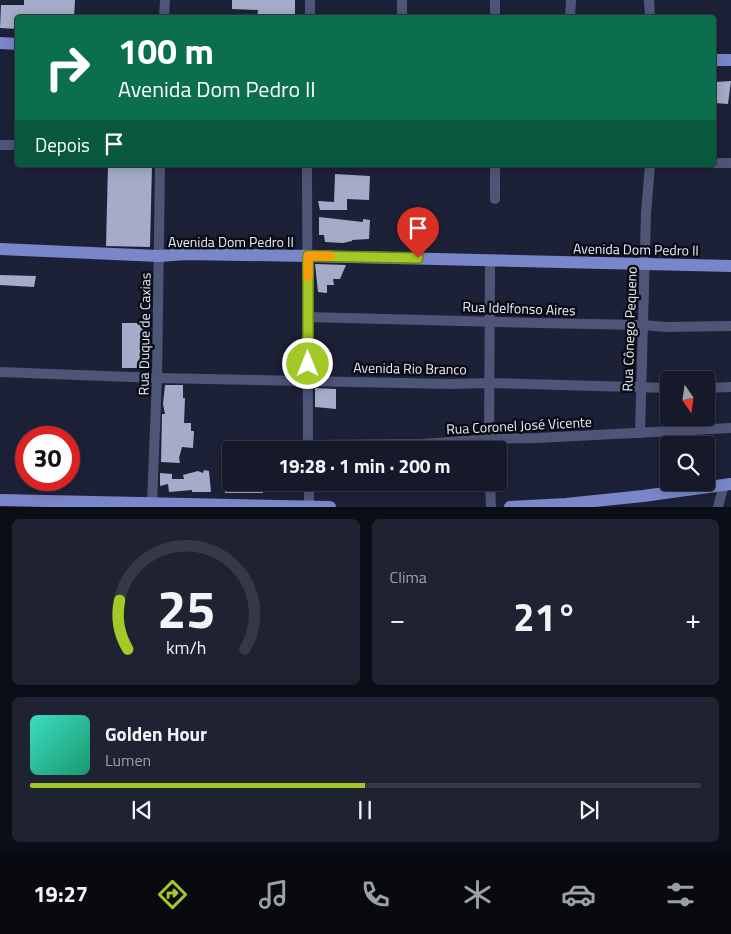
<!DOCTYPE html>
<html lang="pt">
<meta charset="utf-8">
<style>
:root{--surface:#161929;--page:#1f2231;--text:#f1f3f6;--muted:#9ea0a8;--line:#353846;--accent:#a3c926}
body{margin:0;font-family:"Titillium Web",sans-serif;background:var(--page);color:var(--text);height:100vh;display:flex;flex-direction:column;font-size:19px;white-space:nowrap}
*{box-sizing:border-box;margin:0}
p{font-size:16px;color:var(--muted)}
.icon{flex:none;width:28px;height:28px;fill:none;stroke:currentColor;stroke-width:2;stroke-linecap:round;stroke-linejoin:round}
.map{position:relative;height:507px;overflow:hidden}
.sheet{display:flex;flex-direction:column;gap:12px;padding:12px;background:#0c0e17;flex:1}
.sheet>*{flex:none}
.banner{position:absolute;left:15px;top:15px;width:701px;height:152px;border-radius:5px;box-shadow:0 2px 12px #0003,0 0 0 1px var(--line);background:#0b6e4f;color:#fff;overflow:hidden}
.needle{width:32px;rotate:167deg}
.tools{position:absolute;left:660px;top:371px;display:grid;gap:10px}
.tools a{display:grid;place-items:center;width:55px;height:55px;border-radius:5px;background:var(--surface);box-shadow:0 2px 12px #0003,0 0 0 1px var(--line);font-size:25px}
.speed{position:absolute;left:15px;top:426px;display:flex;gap:10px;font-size:25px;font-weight:700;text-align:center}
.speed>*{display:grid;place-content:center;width:65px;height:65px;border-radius:50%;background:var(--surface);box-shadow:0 2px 12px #0003,0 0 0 1px var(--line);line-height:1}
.speed .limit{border:8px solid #d22;background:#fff;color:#111}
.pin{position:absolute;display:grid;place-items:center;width:42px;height:42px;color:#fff;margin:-51px -21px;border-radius:50% 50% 50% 0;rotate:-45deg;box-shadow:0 0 5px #0007}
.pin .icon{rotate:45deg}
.me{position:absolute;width:55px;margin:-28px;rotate:0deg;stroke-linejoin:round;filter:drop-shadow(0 0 4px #0008)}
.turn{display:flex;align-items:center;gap:18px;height:105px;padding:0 20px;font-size:22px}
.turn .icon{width:65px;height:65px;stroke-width:2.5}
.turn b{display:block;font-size:35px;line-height:42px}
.then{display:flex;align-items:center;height:48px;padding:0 20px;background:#0003;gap:10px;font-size:19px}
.big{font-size:38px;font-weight:700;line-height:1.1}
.sheet .widget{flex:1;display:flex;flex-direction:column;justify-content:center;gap:8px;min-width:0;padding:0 18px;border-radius:8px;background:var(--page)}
.sheet .dial{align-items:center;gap:0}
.dial svg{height:130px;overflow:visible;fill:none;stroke:var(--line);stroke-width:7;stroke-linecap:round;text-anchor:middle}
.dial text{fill:var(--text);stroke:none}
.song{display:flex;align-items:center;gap:15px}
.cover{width:60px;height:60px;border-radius:8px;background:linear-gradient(135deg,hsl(170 70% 55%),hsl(160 70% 35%))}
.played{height:5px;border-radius:2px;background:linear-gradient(90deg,var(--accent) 50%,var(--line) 50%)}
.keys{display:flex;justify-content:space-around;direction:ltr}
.heat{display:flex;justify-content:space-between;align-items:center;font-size:28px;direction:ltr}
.sheet .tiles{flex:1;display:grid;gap:12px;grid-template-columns:1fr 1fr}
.widget:last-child{grid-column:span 2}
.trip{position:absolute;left:222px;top:441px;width:285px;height:50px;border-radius:5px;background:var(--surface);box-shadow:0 2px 12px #0003,0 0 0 1px var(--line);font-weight:700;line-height:50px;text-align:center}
.menu{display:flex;height:80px;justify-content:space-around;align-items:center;background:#090a10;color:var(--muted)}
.menu .icon{width:35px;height:35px}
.menu .on{color:var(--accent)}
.menu b{font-size:22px;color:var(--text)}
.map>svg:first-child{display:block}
</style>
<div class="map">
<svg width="731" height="507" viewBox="0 0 731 507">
<rect width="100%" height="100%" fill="#1d2137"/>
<g fill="#a5abc8">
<polygon points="24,0 75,0 74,18 18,18 18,29 0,28 1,5 24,5"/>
<polygon points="232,0 295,0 295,18 257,18 258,10 232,9"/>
<polygon points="731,81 728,104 715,103 716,82"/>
<polygon points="108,165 152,165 150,247 106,246"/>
<polygon points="335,174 370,176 369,200 347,199 347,210 320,210 318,201 334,202"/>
<polygon points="319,217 363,222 363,219 370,220 369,239 352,240 352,241 343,243 325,242 324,235 319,235"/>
<polygon points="315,264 346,265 340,279 333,279 334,285 327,285 327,293 318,292"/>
<polygon points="0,275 36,276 34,287 0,285"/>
<rect x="122" y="323" width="24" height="45"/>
<polygon points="165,385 183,385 183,398 185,398 184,423 191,423 191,431 194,431 193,448 182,447 179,458 180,463 161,462 162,414 165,414 163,404"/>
<polygon points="315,388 336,389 336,409 315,407"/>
<polygon points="222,459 231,460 231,482 263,482 263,493 225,493 225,485 222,485 222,466 224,465 222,465"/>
<polygon points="204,470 209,471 211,492 192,492 192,490 169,492 168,484 160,486 160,473 172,474 172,479 184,479 183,475 198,471 203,473"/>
</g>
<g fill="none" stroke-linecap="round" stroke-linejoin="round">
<g stroke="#4f5576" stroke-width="10">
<polyline points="649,0 650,18"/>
<polyline points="164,18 165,0"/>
<polyline points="310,18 310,0"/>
<polyline points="402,18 402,0"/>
<polyline points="495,18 495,0"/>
<polyline points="570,18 571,0"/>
<polyline points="0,145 18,145"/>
<polyline points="714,163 731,163"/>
<polyline points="307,165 308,450"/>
<polyline points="495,199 495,165"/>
<polyline points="307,317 539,323 642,325 667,327 731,326"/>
<polyline points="0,372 157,378 452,384 489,383 669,388"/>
<polyline points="706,388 731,387"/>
<polyline points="640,433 646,213 650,165"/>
<polyline points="308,445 423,444 488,439 537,438 731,428"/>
<polyline points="489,450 490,260"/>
<polyline points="309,482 309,507"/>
<polyline points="490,482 491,507"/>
<polyline points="152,503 157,378 160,165"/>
<polyline points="718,507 724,484"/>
</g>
<g stroke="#7a86ca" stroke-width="12">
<polyline points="0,43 18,44"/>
<polyline points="714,60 731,60"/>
<polyline points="0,249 159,256 187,254 309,256 731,266"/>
<polyline points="0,500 330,507"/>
<polyline points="510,507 566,504 643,496 731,484"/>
</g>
</g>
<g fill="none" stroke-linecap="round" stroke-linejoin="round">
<g stroke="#6a8319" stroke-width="12">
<polyline id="route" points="308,364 308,256 418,258"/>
</g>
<use href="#route" stroke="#a3c926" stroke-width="9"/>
<polyline stroke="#f59e0b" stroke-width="9" points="308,277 308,256 331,256"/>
</g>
<g text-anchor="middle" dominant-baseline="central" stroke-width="5" stroke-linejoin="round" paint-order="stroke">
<g font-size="14" fill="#e9edfc" stroke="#0a0c15">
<text x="231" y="241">Avenida Dom Pedro II</text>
<text transform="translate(636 249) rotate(1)">Avenida Dom Pedro II</text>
<text transform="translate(519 308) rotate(2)">Rua Idelfonso Aires</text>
<text transform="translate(629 329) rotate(-88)">Rua Cônego Pequeno</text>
<text transform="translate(144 334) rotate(-89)">Rua Duque de Caxias</text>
<text transform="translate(410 368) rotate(1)">Avenida Rio Branco</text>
<text transform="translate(519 425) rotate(-3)">Rua Coronel José Vicente</text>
</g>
</g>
</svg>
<div class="tools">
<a><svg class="needle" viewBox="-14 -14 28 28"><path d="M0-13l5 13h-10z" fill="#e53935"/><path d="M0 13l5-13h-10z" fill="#9ea0a8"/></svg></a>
<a><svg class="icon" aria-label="search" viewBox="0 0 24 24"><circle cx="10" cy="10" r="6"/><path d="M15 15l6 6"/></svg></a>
</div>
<div class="speed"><div class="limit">30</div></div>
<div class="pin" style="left:418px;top:258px;background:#d93025"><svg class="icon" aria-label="arrive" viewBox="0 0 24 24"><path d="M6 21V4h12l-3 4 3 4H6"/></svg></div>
<svg class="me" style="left:308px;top:364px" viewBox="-20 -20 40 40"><circle r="17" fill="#a3c926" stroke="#fff" stroke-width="3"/><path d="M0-11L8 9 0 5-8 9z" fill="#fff"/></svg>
<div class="trip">19:28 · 1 min · 200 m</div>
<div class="banner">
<div class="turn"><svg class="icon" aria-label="right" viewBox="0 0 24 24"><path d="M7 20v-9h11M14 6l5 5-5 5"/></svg><div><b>100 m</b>Avenida Dom Pedro II</div></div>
<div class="then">Depois<svg class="icon" aria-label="arrive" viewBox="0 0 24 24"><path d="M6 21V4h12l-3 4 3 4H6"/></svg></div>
</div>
</div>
<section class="sheet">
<div class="tiles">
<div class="widget dial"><svg viewBox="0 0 100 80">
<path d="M14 69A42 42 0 1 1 86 69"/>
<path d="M14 69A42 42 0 0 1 9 39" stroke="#a3c926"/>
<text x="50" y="56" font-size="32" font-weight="700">25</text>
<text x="50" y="72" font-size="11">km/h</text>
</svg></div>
<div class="widget"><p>Clima</p>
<div class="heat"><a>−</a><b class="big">21°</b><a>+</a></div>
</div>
<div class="widget">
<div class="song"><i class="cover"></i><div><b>Golden Hour</b><p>Lumen</p></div></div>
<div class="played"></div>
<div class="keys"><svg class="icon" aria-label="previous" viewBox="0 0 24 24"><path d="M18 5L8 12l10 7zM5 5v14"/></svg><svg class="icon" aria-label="pause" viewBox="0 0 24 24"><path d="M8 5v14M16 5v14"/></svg><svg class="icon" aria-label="next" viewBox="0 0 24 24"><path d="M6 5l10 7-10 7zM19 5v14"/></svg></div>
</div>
</div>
</section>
<nav class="menu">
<b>19:27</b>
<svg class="icon on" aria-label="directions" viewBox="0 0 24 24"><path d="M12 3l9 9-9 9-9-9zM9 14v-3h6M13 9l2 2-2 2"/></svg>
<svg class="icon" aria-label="music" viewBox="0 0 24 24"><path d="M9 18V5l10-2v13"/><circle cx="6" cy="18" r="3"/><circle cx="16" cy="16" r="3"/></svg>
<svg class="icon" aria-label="phone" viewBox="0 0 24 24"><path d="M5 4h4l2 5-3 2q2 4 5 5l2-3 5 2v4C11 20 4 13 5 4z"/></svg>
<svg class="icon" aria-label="climate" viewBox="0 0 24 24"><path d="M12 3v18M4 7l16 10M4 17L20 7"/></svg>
<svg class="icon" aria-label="car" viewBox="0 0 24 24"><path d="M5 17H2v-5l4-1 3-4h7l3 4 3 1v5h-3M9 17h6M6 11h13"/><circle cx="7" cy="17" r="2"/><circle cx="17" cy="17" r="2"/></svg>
<svg class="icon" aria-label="filters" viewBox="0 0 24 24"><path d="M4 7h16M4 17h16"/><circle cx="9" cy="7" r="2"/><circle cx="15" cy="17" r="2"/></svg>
</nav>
